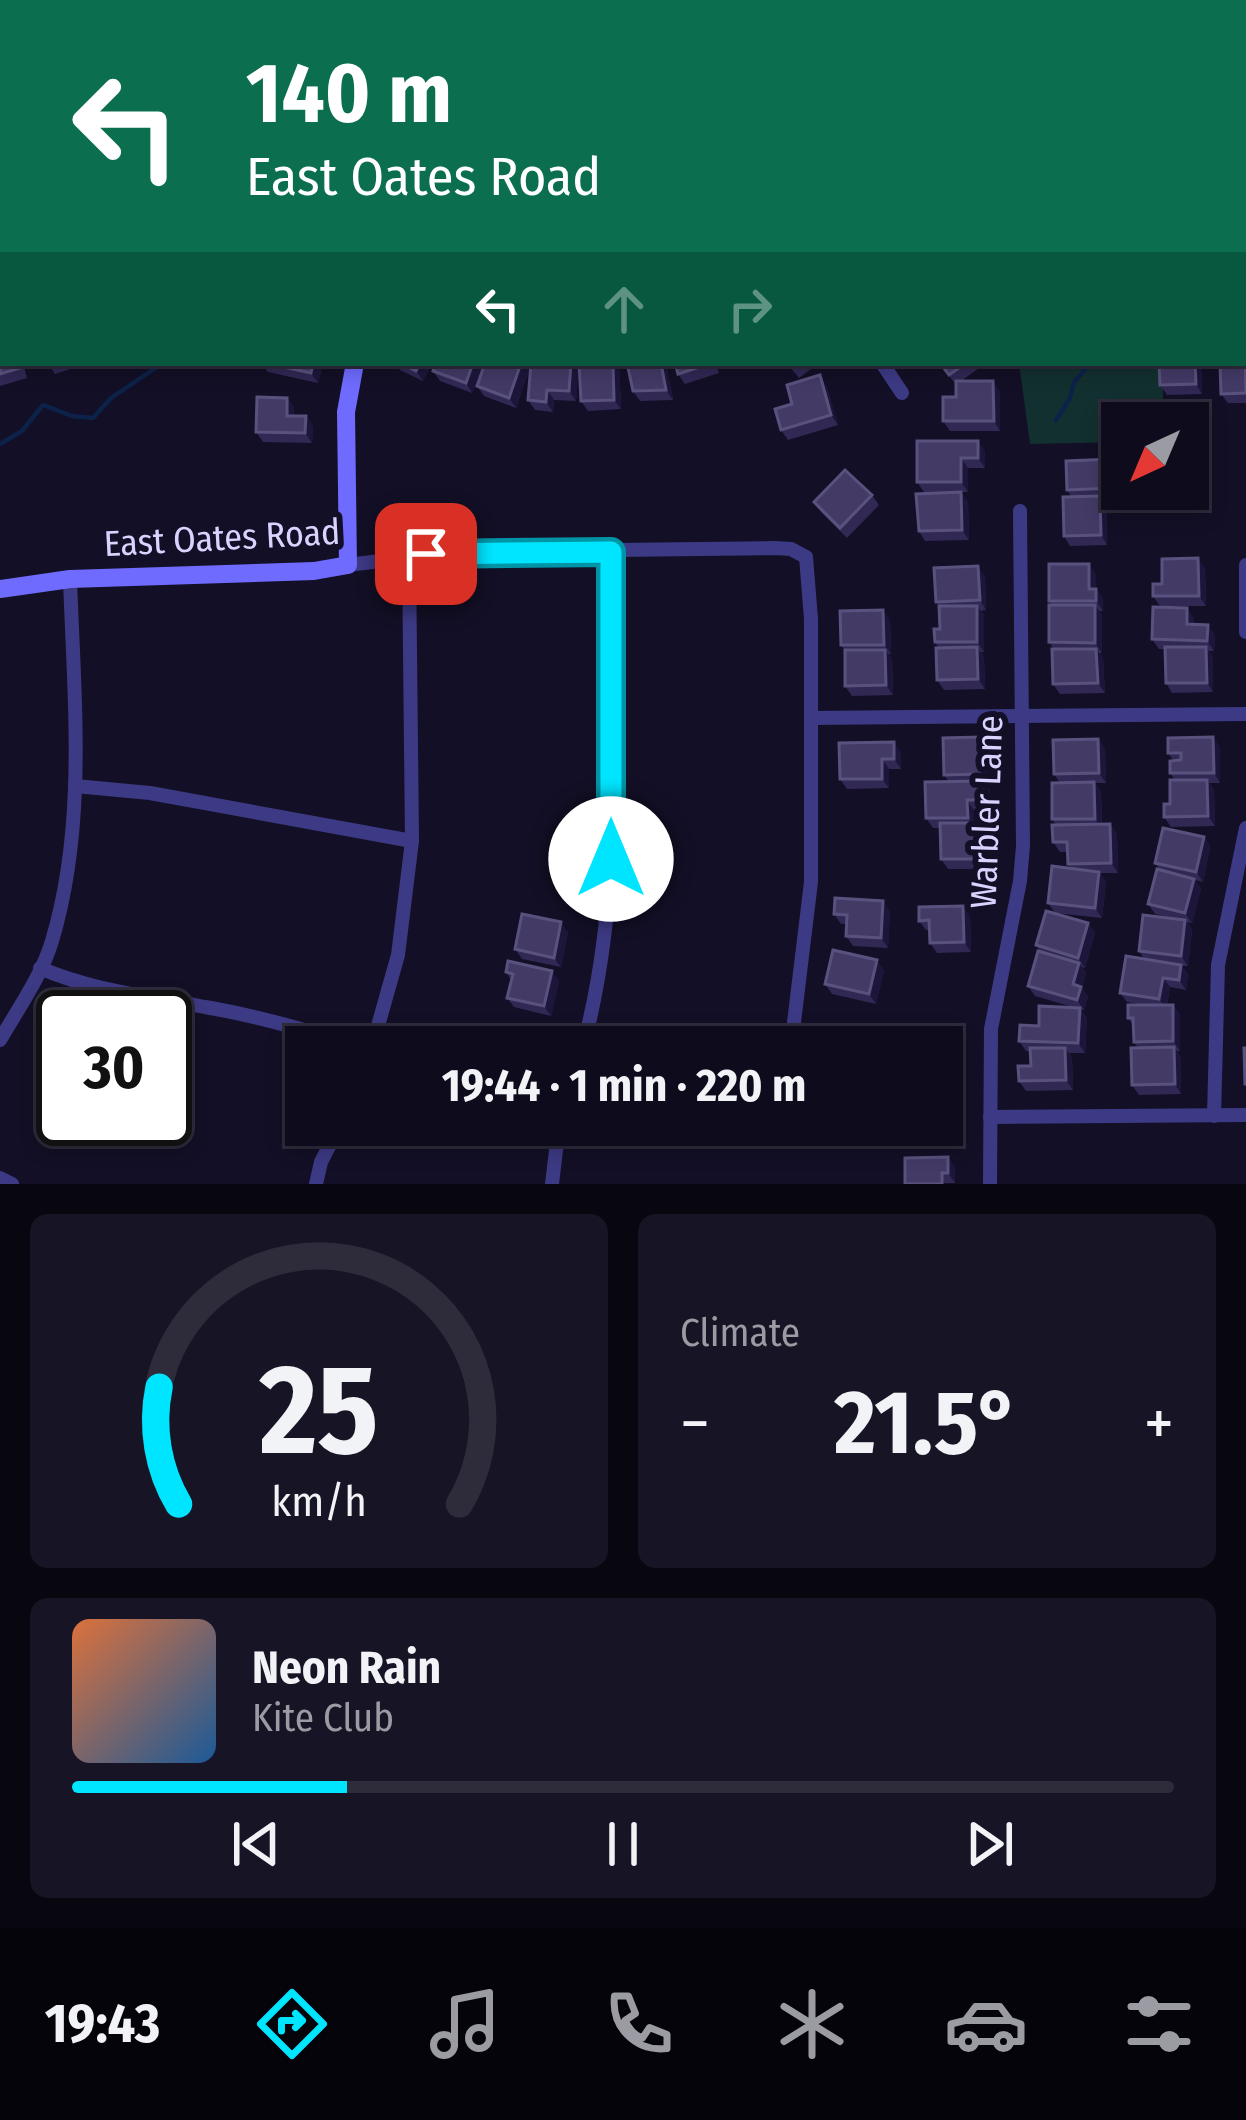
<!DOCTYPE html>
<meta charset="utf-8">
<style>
:root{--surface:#0e0b1c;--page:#171425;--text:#f1f3f6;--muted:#9b9ba3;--line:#2e2b3b;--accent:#00e5ff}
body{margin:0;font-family:"Fira Sans Condensed",sans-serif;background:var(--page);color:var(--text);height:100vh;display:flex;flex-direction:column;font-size:45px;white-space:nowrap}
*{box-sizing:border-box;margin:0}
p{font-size:39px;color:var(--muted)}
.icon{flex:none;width:66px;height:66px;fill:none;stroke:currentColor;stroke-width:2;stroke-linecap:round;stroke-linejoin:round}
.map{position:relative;height:1184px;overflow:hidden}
.details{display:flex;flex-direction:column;gap:30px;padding:30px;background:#08060f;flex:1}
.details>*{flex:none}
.hud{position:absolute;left:0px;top:0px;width:1248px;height:366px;box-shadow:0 6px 18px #0003,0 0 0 3px var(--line);background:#0b6e4f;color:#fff;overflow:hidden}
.needle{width:78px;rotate:224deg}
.buttons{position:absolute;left:1101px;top:402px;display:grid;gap:24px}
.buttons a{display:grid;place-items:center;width:108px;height:108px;border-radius:0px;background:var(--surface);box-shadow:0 6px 18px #0003,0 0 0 3px var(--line);font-size:60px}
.speed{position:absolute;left:36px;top:990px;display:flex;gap:24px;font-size:60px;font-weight:700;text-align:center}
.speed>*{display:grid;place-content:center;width:156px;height:156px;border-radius:50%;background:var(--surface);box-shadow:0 6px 18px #0003,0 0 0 3px var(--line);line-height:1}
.speed .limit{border:6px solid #111;border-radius:18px;background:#fff;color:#111}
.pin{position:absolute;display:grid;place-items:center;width:102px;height:102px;color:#fff;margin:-51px;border-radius:24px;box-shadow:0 6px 18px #0006}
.me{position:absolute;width:132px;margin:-66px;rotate:0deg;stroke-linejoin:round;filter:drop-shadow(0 0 9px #0008)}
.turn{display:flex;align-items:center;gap:42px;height:252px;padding:0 48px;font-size:54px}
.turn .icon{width:156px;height:156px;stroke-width:2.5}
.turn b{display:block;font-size:84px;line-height:102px}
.lanes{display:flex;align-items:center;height:114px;padding:0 48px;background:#0003;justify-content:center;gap:60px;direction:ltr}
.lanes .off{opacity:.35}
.big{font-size:90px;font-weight:700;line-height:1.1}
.details .card{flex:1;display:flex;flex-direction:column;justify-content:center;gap:18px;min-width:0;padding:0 42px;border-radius:18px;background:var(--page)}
.details .dial{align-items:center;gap:0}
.dial svg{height:312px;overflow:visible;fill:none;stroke:var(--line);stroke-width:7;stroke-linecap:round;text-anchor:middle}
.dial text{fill:var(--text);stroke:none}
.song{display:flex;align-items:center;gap:36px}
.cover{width:144px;height:144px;border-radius:18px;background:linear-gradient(135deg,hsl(20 70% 55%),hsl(210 70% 35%))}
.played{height:12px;border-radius:6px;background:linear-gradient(90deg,var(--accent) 25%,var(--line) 25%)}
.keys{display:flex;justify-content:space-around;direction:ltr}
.heat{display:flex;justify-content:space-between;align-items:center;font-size:66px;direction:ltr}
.details .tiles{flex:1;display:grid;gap:30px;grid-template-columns:1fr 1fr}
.card:last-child{grid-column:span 2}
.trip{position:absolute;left:285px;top:1026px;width:678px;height:120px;border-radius:0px;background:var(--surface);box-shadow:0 6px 18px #0003,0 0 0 3px var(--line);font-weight:700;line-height:120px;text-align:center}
.tabs{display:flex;height:192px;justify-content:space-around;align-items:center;background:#06040b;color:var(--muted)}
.tabs .icon{width:84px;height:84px}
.tabs .current{color:var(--accent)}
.tabs b{font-size:54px;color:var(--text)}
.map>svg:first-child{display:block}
</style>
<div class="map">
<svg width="1246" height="1184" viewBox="0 0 1246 1184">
<rect width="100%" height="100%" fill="#130f26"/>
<polygon fill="#12302f" points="1019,363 1163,363 1163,423 1122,423 1122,442 1030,444"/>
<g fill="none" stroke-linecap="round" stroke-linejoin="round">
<g stroke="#0c2248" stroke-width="4.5">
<polyline points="1056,420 1070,398 1074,382 1091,363"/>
<polyline points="0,444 22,431 43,405 72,416 93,418 111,398 163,363"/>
</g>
<g stroke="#3d3a85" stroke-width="14">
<polyline points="1009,0 1013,3"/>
<polyline points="661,3 666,0"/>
<polyline points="1245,92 1246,92"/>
<polyline points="0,303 3,303"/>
<polyline points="1245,323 1246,323"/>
<polyline points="882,363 902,393"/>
<polyline points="348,565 452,552 775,548 791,549 806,557 811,619 811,882 791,1047"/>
<polyline points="1246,565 1246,632"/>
<polyline points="811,718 1246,714"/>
<polyline points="75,786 150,793 412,841"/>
<path d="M40,968C93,991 148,996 205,1007C258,1016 309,1031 361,1047"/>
<path d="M0,1040C18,1009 42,975 52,941C87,824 74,699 70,579"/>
<polyline points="372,1047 398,955 412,841 409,556"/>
<path d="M583,1047C626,887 611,716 611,552"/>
<polyline points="1214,1116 1218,965 1246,828"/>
<polyline points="990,1117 1246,1115"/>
<polyline points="0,1178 12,1184"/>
<polyline points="316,1184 321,1162 340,1125"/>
<polyline points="552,1184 559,1125"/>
<polyline points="990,1184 991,1029 1020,881 1023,846 1020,511"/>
</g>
<g stroke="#6f6bff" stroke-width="18">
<polyline points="435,0 435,3"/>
<polyline points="0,589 70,579 314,571 348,565 346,412 355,363"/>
</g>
</g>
<g fill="#312854">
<polygon points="141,0 212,0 212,3 143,3"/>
<polygon points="277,0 319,0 319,3 279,3"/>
<polygon points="323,0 363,0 364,3 325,3"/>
<polygon points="365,0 407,0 407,3 367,3"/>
<polygon points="569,0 588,0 589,3 571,3"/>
<polygon points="0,340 3,363 23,363 27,378 0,386"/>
<polygon points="1246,346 1246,403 1228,403 1221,394"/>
<polygon points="48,363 89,363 55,374"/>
<polygon points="262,363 323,363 318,383 268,372"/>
<polygon points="396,363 432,363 423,381 400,370"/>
<polygon points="484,363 472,393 440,381 433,371"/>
<polygon points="485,363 578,363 576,401 554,400 553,412 535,410 528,400 530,367 516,408 484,396 477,386"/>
<polygon points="619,363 621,409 588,411 581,401"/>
<polygon points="666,363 673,400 640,401 633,391"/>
<polygon points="675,363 716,363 719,373 685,384 678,374"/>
<polygon points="787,363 819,363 799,378"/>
<polygon points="940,363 986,363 961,381 1000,391 1000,431 950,431 943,421 956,397 956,385"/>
<polygon points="1159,363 1202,363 1202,394 1167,395 1160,385"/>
<polygon points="826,385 838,425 788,440 781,430 792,404"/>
<polygon points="287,398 294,408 294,416 306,416 313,426 312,443 263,442 256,432"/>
<polygon points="917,441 985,451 985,468 968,468 968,492 924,492 917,482"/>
<polygon points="1119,469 1120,498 1102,499 1107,506 1107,545 1070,546 1064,536 1071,496 1067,490"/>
<polygon points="961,492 968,502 969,540 925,541 919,531"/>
<polygon points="872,495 879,505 847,538 821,512 814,502"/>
<polygon points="1205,568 1206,606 1160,606 1153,596 1162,584"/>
<polygon points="1096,574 1096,589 1103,599 1103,611 1099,611 1102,615 1102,653 1099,653 1103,658 1105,693 1060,694 1053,684 1054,649 1049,642 1052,605 1049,601"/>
<polygon points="985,576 986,610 980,611 984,615 984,652 981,652 984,657 985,689 944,690 937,680 938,647 935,642 940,629 940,608 936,602"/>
<polygon points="1194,618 1194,624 1215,635 1214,651 1209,651 1213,657 1213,692 1172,693 1166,683 1165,649 1159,649 1152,639"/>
<polygon points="890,620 891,654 888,654 892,659 893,695 852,696 845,686 845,651 841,645"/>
<polygon points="1098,739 1105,749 1106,783 1095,783 1101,792 1102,824 1110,824 1117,834 1118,873 1100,873 1106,882 1102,918 1055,913 1048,903 1071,869 1068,864 1068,852 1060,852 1053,842 1056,825 1052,819 1060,783 1054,774"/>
<polygon points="987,747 988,784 985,784 990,791 990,809 974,810 974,823 988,833 988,869 948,869 941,859 940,828 933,828 926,818 949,782 944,775"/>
<polygon points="1220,747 1220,783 1209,783 1214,790 1215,826 1171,827 1164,817 1170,804 1175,780 1170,773 1173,760 1168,753"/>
<polygon points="901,752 901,769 889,769 889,788 847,789 840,779"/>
<polygon points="1204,837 1210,847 1203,882 1195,880 1201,889 1192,923 1187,922 1192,930 1188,966 1182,966 1188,974 1186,990 1170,987 1167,1005 1173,1005 1180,1015 1180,1051 1177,1051 1181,1057 1181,1094 1139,1095 1132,1085 1138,1048 1134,1042 1133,1025 1128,1018 1144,1005 1127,1002 1120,993 1144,959 1139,951 1172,918 1155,914 1148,904 1160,870 1155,863"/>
<polygon points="890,911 888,948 853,946 846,936 847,924 841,924 834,914"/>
<polygon points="970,916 971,952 937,953 930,943 930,930 926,930 919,921"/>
<polygon points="1088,923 1095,933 1085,968 1082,967 1086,973 1082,988 1088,997 1084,1010 1080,1009 1087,1018 1085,1053 1069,1053 1072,1058 1073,1090 1026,1091 1019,1081 1031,1066 1030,1051 1026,1051 1019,1041 1039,1026 1076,1008 1035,996 1028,986 1040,951 1036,945"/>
<polygon points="568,932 561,967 522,959 515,949"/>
<polygon points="884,970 876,1004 832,994 825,984"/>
<polygon points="506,972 559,981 551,1016 514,1007 507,998 511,980"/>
<polygon points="942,1047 955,1051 951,1079 942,1078"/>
<polygon points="955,1167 955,1183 905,1184"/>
</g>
<g fill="#1d163a">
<polygon points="313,363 323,363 318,383 311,373"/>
<polygon points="420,363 432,363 423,381 416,371"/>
<polygon points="473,363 484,363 472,393 466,383"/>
<polygon points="521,363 532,363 516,408 509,398"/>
<polygon points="571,363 579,364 576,401 569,391"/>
<polygon points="613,363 619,363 621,409 614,400"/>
<polygon points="661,363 666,363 673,400 666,390"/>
<polygon points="1195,363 1202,363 1202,394 1196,384"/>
<polygon points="820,375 826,385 838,425 831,415"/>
<polygon points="993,381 1000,391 1000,431 994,421"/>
<polygon points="547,390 554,400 553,412 546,402"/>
<polygon points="287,398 294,408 294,426 287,416"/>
<polygon points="306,416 313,426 312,443 305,433"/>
<polygon points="978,441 985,451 985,468 978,458"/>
<polygon points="961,458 968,468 968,492 961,482"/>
<polygon points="1112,459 1119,469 1120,498 1113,488"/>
<polygon points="961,492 968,502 969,540 962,530"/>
<polygon points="1100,496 1107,506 1107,545 1101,535"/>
<polygon points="1198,558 1205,568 1206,606 1199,596"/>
<polygon points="1089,564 1096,574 1096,599 1089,589"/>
<polygon points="978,566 985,576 986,610 980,600"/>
<polygon points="1096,589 1103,599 1103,611 1096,601"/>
<polygon points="1095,605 1102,615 1102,653 1095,643"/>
<polygon points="977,606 984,615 984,652 977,642"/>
<polygon points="1187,608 1194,618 1194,634 1187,624"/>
<polygon points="883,610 890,620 891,654 884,645"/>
<polygon points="1208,625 1215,635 1214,651 1207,641"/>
<polygon points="977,647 984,657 985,689 978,679"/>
<polygon points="1206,647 1213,657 1213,692 1207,683"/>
<polygon points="1096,649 1103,658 1105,693 1098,683"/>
<polygon points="885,650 892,659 893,695 886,685"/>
<polygon points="980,737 987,747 988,784 981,774"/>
<polygon points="1213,737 1220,747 1220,783 1214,773"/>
<polygon points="1098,739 1105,749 1106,783 1099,773"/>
<polygon points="894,742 901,752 901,769 894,759"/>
<polygon points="882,759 889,769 889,788 882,779"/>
<polygon points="1207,780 1214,790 1215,826 1208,816"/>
<polygon points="983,781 990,791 990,809 983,800"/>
<polygon points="1094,782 1101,792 1102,828 1095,819"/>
<polygon points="967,800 974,810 974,827 968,818"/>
<polygon points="981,823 988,833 988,869 981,859"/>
<polygon points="1110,824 1117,834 1118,873 1111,863"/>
<polygon points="1204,837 1210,847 1203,882 1196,872"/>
<polygon points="1099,872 1106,882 1102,918 1095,908"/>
<polygon points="1194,879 1201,889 1192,923 1185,913"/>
<polygon points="883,901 890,911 888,948 881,938"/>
<polygon points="963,906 970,916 971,952 964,942"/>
<polygon points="1185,920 1192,930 1188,966 1181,956"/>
<polygon points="561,922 568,932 561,967 554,958"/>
<polygon points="1088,923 1095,933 1085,968 1078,958"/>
<polygon points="877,960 884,970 876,1004 869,994"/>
<polygon points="1079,963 1086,973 1082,988 1088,997 1084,1010 1077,1000 1073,984"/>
<polygon points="1181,965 1188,974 1186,990 1179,980"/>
<polygon points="552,971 559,981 551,1016 544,1006"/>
<polygon points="1163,978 1170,987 1166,1009 1159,999"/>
<polygon points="1173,1005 1180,1015 1180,1051 1173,1041"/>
<polygon points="1080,1008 1087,1018 1085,1053 1078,1043"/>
<polygon points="948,1041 955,1051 951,1079 944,1069"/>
<polygon points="1174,1047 1181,1057 1181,1094 1175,1084"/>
<polygon points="1065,1048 1072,1058 1073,1090 1066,1080"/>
<polygon points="948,1157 955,1167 955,1183 948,1173"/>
</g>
<g fill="#433a66" stroke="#5a527e" stroke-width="3">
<polygon points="47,0 79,0 83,2 46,3"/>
<polygon points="170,0 205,0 205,1 170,2"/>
<rect x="229" y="0" width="38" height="2"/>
<polygon points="462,0 480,0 480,2 462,3"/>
<polygon points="1073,0 1106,0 1107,3 1073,3"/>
<rect x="1112" y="0" width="35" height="3"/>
<rect x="1154" y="0" width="31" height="3"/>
<polygon points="3,339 3,363 19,363 20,368 0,374 0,340"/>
<polygon points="1245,346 1246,393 1221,394 1220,363 1245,363"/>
<polygon points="265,363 313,363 311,373"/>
<polygon points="400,363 420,363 416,371"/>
<polygon points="436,363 473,363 466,383 433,371"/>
<polygon points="485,363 521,363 509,398 477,386"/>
<polygon points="531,363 571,363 569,391 547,390 546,402 528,400"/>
<polygon points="579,363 613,363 614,400 581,401"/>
<polygon points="627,363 661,363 666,390 633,391"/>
<polygon points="675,363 712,363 678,374"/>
<polygon points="940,363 966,363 949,375"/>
<polygon points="1159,363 1195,363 1196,384 1160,385"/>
<polygon points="820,375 831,415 781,430 775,409 792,404 787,385"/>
<polygon points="956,381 993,381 994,421 943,421 943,397 956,397"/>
<polygon points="257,397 287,398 287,416 306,416 305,433 256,432"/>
<polygon points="917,441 978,441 978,458 961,458 961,482 917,482"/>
<polygon points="1112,459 1113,488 1067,490 1066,461"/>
<polygon points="845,470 872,495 840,528 814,502"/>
<polygon points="961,492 962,530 919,531 916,494"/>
<polygon points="1100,496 1101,535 1064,536 1063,497"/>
<polygon points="1198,558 1199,596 1153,596 1153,584 1162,584 1162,559"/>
<polygon points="1049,564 1089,564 1089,589 1096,589 1096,601 1049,601"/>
<polygon points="978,566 980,600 936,602 934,568"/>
<polygon points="1049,605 1095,605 1095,643 1049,642"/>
<polygon points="939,606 977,606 977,642 935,642 934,629 940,629"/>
<polygon points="1153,607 1187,608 1187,624 1208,625 1207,641 1152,639"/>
<polygon points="883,610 884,645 841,645 840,611"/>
<polygon points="977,647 978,679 937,680 936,648"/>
<polygon points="1165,647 1206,647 1207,683 1166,683"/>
<polygon points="1052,649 1096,649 1098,683 1053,684"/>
<polygon points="845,650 885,650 886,685 845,686"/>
<polygon points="980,737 981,774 944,775 943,738"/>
<polygon points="1213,737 1214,773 1170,773 1170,761 1181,760 1181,753 1168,753 1168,738"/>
<polygon points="1098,739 1099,773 1054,774 1053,740"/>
<polygon points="894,742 894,759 882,759 882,779 840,779 839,743"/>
<polygon points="1170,780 1207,780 1208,816 1164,817 1164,804 1170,804"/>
<polygon points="983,781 983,800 967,800 968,818 926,818 925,782"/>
<polygon points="1094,782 1095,819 1052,819 1052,783"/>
<polygon points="940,823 981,823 981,859 941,859"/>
<polygon points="1110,824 1111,863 1068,864 1067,842 1053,842 1052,825"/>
<polygon points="1163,828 1204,837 1196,872 1155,863"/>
<polygon points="1052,866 1099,872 1095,908 1048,903"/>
<polygon points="1157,869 1194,879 1185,913 1148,904"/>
<polygon points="835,898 883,901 881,938 846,936 847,915 834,914"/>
<polygon points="963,906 964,942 930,943 929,920 919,921 919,907"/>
<polygon points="1046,911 1088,923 1078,958 1036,945"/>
<polygon points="522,914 561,922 554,958 515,949"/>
<polygon points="1143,915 1185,920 1181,956 1139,951"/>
<polygon points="833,950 877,960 869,994 825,984"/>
<polygon points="1038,951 1079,963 1073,984 1081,987 1077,1000 1028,986"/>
<polygon points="1126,956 1181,965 1179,980 1163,978 1159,999 1120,993"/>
<polygon points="508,961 552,971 544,1006 507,998 513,974 506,972"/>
<polygon points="1128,1005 1173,1005 1173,1041 1134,1042 1133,1018 1128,1018"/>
<polygon points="1039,1006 1080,1008 1078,1043 1019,1041 1020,1025 1039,1026"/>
<polygon points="906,1035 948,1041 944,1069 942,1069 942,1047 904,1047"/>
<polygon points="611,1038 642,1047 608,1047"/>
<polygon points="1174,1047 1175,1084 1132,1085 1131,1048"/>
<polygon points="1030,1048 1065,1048 1066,1080 1019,1081 1018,1066 1031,1066"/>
<polygon points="1244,1048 1246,1048 1246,1084 1245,1084"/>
<polygon points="948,1157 948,1173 942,1173 942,1184 905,1184 905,1158"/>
</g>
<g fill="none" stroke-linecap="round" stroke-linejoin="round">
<g stroke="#0095a6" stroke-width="30">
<polyline id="route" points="426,554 611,552 611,859"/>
</g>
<use href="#route" stroke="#00e5ff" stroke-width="21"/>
</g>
<g text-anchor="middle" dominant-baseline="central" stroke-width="12" stroke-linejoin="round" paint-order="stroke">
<g font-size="36" fill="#d9d4ff" stroke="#130f26">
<text transform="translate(222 538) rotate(-3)">East Oates Road</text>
<text transform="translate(987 812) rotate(-88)">Warbler Lane</text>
</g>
</g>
</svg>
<div class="buttons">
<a><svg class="needle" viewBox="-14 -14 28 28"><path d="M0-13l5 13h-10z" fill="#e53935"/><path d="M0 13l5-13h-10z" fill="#9b9ba3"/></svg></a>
</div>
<div class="speed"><div class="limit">30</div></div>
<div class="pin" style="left:426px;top:554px;background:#d93025"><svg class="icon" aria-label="arrive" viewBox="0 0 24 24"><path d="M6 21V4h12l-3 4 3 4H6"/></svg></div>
<svg class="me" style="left:611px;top:859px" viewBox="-20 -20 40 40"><circle r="19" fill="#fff"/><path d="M0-13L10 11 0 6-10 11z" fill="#00e5ff"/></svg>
<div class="trip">19:44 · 1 min · 220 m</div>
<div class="hud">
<div class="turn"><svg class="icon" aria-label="left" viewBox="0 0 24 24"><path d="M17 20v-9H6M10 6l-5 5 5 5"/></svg><div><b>140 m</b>East Oates Road</div></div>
<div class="lanes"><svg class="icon" aria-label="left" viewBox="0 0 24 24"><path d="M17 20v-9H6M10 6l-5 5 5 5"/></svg><svg class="icon off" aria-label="ahead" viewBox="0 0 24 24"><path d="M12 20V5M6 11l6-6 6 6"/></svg><svg class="icon off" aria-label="right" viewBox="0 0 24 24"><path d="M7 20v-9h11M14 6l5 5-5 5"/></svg></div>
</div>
</div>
<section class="details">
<div class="tiles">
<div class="card dial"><svg viewBox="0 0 100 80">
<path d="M14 69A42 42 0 1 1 86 69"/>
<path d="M14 69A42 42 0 0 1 9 39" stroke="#00e5ff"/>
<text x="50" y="56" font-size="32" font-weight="700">25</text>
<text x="50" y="72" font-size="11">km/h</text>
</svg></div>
<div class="card"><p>Climate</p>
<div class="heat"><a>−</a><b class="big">21.5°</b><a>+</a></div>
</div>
<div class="card">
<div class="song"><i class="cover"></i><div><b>Neon Rain</b><p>Kite Club</p></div></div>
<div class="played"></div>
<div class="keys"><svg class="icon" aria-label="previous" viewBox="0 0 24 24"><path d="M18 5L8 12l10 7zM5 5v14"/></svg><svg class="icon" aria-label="pause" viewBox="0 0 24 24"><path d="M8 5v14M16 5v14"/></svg><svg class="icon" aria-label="next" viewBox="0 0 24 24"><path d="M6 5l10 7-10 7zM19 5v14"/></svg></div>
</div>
</div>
</section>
<nav class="tabs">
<b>19:43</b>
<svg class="icon current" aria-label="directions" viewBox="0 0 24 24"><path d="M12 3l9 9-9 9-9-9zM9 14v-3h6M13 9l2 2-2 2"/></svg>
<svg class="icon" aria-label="music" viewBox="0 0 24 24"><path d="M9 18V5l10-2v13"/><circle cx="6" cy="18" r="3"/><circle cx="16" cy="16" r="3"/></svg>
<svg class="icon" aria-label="phone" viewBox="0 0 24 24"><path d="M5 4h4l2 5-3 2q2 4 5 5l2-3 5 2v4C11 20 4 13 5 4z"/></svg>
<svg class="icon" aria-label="climate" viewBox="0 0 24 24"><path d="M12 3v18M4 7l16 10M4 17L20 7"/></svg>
<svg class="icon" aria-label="car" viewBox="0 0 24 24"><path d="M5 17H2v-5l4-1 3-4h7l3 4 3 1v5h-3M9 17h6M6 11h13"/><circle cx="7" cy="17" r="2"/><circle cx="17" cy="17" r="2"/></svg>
<svg class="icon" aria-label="filters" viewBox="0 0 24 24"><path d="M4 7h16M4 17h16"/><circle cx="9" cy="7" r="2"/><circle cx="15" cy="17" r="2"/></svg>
</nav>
